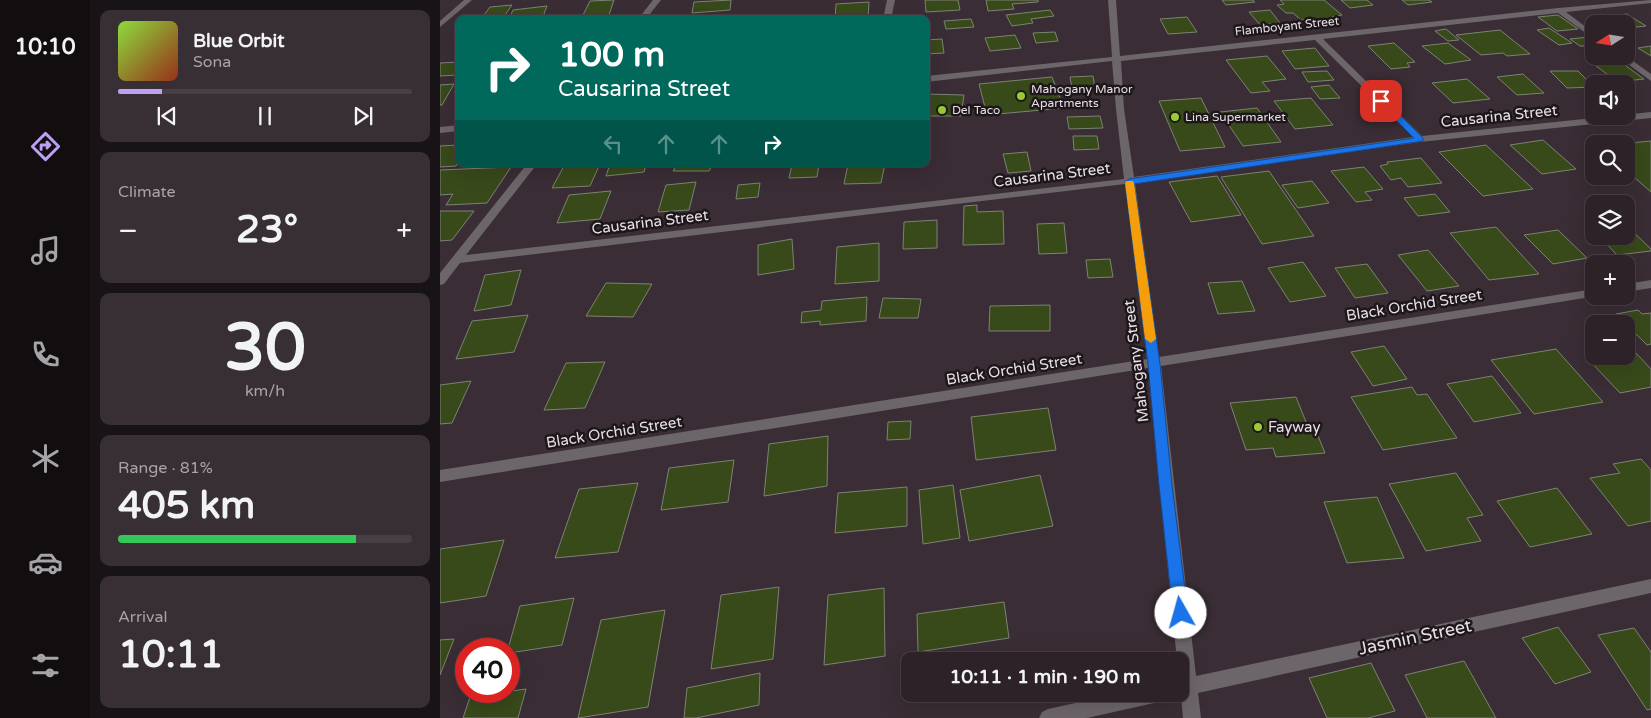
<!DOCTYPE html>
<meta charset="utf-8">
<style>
:root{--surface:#2c2228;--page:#382f34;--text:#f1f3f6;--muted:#a6a4a8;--line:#483f45;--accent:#bca0f2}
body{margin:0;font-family:"Varela Round",sans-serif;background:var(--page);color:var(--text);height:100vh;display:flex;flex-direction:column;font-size:19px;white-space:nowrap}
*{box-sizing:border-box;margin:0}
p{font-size:16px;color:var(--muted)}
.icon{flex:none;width:28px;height:28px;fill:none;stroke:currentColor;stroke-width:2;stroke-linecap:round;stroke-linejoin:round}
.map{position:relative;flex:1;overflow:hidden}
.drawer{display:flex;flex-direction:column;gap:10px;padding:10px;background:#181316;width:350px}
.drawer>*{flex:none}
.top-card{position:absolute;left:15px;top:15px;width:475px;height:152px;border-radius:10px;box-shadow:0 5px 20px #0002,0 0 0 1px var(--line);background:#00695c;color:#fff;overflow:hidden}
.needle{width:32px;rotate:258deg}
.buttons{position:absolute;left:1145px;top:15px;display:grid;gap:10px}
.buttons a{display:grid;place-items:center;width:50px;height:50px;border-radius:10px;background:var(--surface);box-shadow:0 5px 20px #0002,0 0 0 1px var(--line);font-size:25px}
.speed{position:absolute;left:15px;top:638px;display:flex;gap:10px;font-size:25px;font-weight:700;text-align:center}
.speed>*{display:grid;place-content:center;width:65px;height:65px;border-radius:50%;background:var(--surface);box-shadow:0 5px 20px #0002,0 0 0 1px var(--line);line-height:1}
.speed .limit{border:8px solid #d22;background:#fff;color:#111}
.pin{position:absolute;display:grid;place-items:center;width:42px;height:42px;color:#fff;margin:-21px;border-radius:10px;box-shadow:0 2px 8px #0006}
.me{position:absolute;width:55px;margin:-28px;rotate:353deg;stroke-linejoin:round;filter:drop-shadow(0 0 4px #0008)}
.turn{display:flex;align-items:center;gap:18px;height:105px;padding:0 20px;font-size:22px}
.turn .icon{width:65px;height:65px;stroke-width:2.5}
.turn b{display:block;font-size:35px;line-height:42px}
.lanes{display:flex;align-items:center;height:48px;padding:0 20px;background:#0003;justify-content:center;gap:25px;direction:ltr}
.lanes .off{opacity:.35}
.big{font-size:38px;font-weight:700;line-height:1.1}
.drawer .card{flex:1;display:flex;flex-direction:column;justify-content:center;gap:8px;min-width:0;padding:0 18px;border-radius:10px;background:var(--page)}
.drawer .dial{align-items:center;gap:0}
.dial b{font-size:65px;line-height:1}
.song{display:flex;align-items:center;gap:15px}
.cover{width:60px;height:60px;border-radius:8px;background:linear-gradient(135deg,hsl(90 70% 55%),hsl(10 70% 35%))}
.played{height:5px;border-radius:2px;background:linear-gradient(90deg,var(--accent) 15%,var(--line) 15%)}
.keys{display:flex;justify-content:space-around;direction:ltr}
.heat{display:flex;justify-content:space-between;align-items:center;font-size:28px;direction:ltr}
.charge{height:8px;border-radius:4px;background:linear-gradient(90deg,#34c759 81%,var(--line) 0)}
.trip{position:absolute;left:461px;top:652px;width:288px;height:50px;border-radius:10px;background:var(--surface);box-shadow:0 5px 20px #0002,0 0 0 1px var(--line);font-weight:700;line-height:50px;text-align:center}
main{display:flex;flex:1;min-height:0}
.tabs{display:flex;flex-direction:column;width:90px;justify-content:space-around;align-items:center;background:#120e10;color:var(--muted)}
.tabs .icon{width:35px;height:35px}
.tabs .current{color:var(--accent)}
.tabs b{font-size:22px;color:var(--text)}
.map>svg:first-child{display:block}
</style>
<main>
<nav class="tabs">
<b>10:10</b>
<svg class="icon current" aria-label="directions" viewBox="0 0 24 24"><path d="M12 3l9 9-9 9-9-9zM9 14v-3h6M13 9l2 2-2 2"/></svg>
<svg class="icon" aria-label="music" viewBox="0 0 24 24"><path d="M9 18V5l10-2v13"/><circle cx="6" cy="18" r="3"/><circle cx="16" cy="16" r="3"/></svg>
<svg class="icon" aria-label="phone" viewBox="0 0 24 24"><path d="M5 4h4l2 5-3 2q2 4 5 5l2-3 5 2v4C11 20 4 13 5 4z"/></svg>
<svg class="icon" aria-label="climate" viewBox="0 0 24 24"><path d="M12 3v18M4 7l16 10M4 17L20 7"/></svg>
<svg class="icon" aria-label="car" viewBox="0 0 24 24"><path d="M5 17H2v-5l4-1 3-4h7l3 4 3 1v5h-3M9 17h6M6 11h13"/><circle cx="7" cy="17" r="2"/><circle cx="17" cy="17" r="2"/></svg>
<svg class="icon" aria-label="filters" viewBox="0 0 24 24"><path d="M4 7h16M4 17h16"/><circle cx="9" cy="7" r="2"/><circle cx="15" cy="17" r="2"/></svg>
</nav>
<section class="drawer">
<div class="card">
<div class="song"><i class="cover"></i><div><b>Blue Orbit</b><p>Sona</p></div></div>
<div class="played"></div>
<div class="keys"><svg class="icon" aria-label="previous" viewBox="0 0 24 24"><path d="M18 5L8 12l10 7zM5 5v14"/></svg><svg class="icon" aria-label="pause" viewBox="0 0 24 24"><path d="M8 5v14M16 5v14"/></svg><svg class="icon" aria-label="next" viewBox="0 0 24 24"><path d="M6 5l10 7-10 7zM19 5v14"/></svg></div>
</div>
<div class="card"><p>Climate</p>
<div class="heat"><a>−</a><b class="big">23°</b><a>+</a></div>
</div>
<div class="card dial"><b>30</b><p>km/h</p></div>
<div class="card"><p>Range · 81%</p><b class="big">405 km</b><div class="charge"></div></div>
<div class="card"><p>Arrival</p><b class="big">10:11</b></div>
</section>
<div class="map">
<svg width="1211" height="718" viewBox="0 0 1211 718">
<rect width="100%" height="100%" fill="#3a2d35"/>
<g fill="#38491a" stroke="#7c8374">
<polygon points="174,0 169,15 142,17 150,1"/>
<polygon points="291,0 290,10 252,13 254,2"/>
<polygon points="485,0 518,0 520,10 486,12"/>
<polygon points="546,0 598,0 598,2 572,4 574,9 548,11"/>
<polygon points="782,0 813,0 815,2 786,5"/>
<polygon points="840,0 884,0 902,15 892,17 896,21 875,23 871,19 861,20 853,13 846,13 837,5 844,4"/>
<polygon points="901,0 927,0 933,5 910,8"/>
<polygon points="962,0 989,0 992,2 968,5"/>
<polygon points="429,2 428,18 395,19 396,4"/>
<polygon points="72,5 62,19 41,19 50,7"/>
<polygon points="107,6 102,19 69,19 73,10"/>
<polygon points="610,10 614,16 591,19 593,23 572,26 566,15"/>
<polygon points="830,10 840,23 820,25 809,12"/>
<polygon points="1187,14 1206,26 1187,28 1186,24 1181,24 1169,16"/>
<polygon points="1118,15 1138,29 1117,31 1098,17"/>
<polygon points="747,17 757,32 728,34 720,19"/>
<polygon points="531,19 534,27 506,29 504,21"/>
<polygon points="1109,28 1132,43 1119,45 1097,30"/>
<polygon points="1006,29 1019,40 1008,41 995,31"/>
<polygon points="1060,30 1090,54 1067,56 1063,53 1041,55 1016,35"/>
<polygon points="615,32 618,41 596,43 593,33"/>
<polygon points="575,35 581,48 550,51 545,38"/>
<polygon points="1149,37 1154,41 1154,52 1145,46 1140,46 1130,39"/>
<polygon points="502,39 504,53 486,54 486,40"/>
<polygon points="954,43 975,62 967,63 970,67 951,69 928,46"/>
<polygon points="1008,43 1031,60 1005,64 982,46"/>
<polygon points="1211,46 1211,56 1198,48"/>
<polygon points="875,48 889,66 855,69 842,51"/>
<polygon points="827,56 846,79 822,82 830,91 811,93 786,60"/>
<polygon points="19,62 19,75 0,76 0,63"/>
<polygon points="1182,63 1204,79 1177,82 1155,65"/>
<polygon points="887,71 894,80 868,82 862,72"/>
<polygon points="1110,71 1138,71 1154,87 1127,88"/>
<polygon points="1083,74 1104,93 1077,95 1057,77"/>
<polygon points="653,76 655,88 632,89 630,77"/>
<polygon points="612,77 624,108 547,115 539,84"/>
<polygon points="1027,79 1050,99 1013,103 992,83"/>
<polygon points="14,84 2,105 0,105 0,85"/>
<polygon points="889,85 900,98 880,99 871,87"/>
<polygon points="486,94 524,95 521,116 486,116"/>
<polygon points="761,98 785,147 740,151 719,101"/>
<polygon points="871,98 893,125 855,129 834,101"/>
<polygon points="817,108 841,142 803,146 780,112"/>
<polygon points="660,116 663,128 629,129 627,117"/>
<polygon points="633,136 657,136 659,149 634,150"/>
<polygon points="1103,140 1136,169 1102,174 1070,145"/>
<polygon points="1211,141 1211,192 1186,170 1186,144 1179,144"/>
<polygon points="19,145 19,161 16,166 0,167 0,146"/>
<polygon points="1046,145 1093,189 1043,196 999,152"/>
<polygon points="587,152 591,171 568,173 563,154"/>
<polygon points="981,158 1002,183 968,187 961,178 951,180 940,166 948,164 947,162"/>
<polygon points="125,164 160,164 150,186 112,188"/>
<polygon points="170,164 206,164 204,172 166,176"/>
<polygon points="237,164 273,164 269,171 233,171"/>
<polygon points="352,164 379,164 377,177 349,178"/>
<polygon points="408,164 445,164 441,183 404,184"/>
<polygon points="71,167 47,203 6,205 13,194 0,195 0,170"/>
<polygon points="924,167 943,189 925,192 932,200 916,202 891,171"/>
<polygon points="829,171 874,236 822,244 781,177"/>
<polygon points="777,176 801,215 751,222 729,182"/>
<polygon points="872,181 889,203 858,208 842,185"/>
<polygon points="256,182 249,210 218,212 226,185"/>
<polygon points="320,183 318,197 296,199 298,185"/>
<polygon points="171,191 160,219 117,223 129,195"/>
<polygon points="995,194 1010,212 978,216 964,198"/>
<polygon points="537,205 537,212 563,211 564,244 523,245 524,206"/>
<polygon points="0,211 34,211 12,240 0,241"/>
<polygon points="497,220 497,248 463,249 464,222"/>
<polygon points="624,223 627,253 599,254 597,224"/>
<polygon points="1186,225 1211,249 1211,251 1177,255 1159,236 1186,236"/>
<polygon points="1056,227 1099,274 1049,280 1010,233"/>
<polygon points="1118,230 1147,258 1113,264 1084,235"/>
<polygon points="352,239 354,269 318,275 318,245"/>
<polygon points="439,243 439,281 395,284 397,247"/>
<polygon points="988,250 1019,286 987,291 958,255"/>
<polygon points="670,259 673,277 648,278 646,260"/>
<polygon points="863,262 886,296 850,302 828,268"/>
<polygon points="927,264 948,293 915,298 895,268"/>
<polygon points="81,270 71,305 34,311 45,275"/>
<polygon points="802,281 815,311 778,314 768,283"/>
<polygon points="166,283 212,284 193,317 146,316"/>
<polygon points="427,297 426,321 380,325 380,321 361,323 362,312 381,310 382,301"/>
<polygon points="443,298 481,299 478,318 439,318"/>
<polygon points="610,305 610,331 549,331 550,306"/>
<polygon points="1198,310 1202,314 1211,313 1211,344 1207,345 1176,314"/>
<polygon points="88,315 74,352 16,359 32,321"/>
<polygon points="944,346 967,379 933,386 911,352"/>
<polygon points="1116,349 1163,402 1094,414 1051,360"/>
<polygon points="1194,351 1211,369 1211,387 1180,393 1148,359 1166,356 1186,356 1186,352"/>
<polygon points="165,362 145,408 104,410 126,363"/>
<polygon points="1052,376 1081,413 1034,422 1007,384"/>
<polygon points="31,381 12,423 0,424 0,385"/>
<polygon points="972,387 977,395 987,394 1017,438 943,450 911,397"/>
<polygon points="856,397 868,427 874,426 885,453 836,457 833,448 806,450 790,403"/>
<polygon points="608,408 616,450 536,460 531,417"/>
<polygon points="471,421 470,439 447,440 448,422"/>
<polygon points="388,436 387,486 324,496 329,444"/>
<polygon points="1201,459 1211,470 1211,521 1188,526 1150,478 1180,473 1173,464"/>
<polygon points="294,460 288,502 221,510 229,468"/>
<polygon points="1016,473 1043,515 1027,518 1041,541 986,551 949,484"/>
<polygon points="600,475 613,526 529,541 520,490"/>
<polygon points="198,483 178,552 115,558 139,489"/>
<polygon points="513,485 520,538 483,544 479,490"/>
<polygon points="467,487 467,526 395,533 398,493"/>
<polygon points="1117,488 1152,534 1090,547 1057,501"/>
<polygon points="937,497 964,558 907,563 884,502"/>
<polygon points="64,540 46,596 0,603 0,549"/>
<polygon points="339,587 333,659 271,669 281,595"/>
<polygon points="444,588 445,656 384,665 388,595"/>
<polygon points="134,598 122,645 69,653 68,649 80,606"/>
<polygon points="564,602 569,638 478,652 477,614"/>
<polygon points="225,610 208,707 138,718 161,620"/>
<polygon points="1118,627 1151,672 1115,684 1082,638"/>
<polygon points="1194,628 1211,652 1211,709 1207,710 1158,635"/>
<polygon points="14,639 0,675 0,640"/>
<polygon points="1024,661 1056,718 987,718 965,675"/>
<polygon points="931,663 955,711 928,718 887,718 869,678"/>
<polygon points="320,673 319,705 256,718 244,718 247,688"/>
<polygon points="86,689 78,718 23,718 30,697"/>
</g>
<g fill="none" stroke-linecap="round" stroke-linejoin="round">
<g fill="#6c6569" fill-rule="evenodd">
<polygon points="24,0 32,0 0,27 0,21"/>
<polygon points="213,0 221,0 206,19 198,19"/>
<polygon points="447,0 455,0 451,19 443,19"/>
<path d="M668,0H676L680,56L1118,8L1211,0V3L1126,12L1154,33V39L1118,13L883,39L982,136L1211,112V118L980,142L695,183L719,357L1154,289V296H1157L721,366L756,676L1211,579V593L758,693L761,718H743L741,696L734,694H740V661H737L708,368L0,482V470L707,359L685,184L20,263L4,284L0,285V273L87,164H97L26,255L684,179L676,109L672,61L486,82V76L672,57ZM875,40L973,137L694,177L684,109L681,61Z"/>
<polygon points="1177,56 1186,56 1211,74 1211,81"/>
<polygon points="19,125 19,131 0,133 0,127"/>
<polygon points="1211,280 1211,288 1186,292 1186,284"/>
<polygon points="677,694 723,694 720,700 714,703 647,718 599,718 602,712 608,709"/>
</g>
</g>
<polygon fill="#1a73e8" stroke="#114b97" points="938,99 944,99 983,138 983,141 694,184 720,364 732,485 748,613 746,618 741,620 736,618 733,613 719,485 708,364 685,182 689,179 974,138 938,102"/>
<polygon fill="#f59e0b" points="686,181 693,181 694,183 716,339 711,343 705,339 685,183"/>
<g fill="#9acb34" stroke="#1d171b" stroke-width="2">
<circle cx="581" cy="96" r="5"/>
<circle cx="502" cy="110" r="5"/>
<circle cx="735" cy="117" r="5"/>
<circle cx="818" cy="427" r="5"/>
</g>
<g text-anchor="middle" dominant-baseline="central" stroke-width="5" stroke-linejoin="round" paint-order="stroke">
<g font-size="12" fill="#e8dfe4" stroke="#1d171b">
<text transform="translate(847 26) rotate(-6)">Flamboyant Street</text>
</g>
<g font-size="12" fill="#e8dfe4" stroke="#1d171b" text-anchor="start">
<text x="591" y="89">Mahogany Manor<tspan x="591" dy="14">Apartments</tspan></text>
<text x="512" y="110">Del Taco</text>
<text x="745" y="117">Lina Supermarket</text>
</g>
<g font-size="15" fill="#e8dfe4" stroke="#1d171b">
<text transform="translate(1059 116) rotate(-6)">Causarina Street</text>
<text transform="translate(612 175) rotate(-7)">Causarina Street</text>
<text transform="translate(210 222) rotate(-7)">Causarina Street</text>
<text transform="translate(974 305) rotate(-9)">Black Orchid Street</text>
<text transform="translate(696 361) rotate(-97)">Mahogany Street</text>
<text transform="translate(574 369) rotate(-9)">Black Orchid Street</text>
<text transform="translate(174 432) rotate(-9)">Black Orchid Street</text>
</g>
<g font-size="15" fill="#e8dfe4" stroke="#1d171b" text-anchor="start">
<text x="828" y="427">Fayway</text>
</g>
<g font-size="18" fill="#e8dfe4" stroke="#1d171b">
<text transform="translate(975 637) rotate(-12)">Jasmin Street</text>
</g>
</g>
</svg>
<div class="buttons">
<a><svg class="needle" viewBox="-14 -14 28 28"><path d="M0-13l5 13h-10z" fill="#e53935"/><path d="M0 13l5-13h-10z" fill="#a6a4a8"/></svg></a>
<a><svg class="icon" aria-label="sound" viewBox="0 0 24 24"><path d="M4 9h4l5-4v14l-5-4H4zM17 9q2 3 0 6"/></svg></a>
<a><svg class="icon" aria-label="search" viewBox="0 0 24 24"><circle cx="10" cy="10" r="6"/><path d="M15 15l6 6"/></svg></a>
<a><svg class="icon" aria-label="layers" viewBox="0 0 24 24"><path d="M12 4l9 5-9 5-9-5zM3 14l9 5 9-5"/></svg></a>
<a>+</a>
<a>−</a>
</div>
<div class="speed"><div class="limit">40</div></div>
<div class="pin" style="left:941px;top:101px;background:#d93025"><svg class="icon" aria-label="arrive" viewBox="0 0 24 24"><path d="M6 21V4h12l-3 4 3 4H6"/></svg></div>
<svg class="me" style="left:741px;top:613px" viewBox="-20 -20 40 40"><circle r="19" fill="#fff"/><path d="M0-13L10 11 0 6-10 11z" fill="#1a73e8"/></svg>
<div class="trip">10:11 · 1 min · 190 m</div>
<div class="top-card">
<div class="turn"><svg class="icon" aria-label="right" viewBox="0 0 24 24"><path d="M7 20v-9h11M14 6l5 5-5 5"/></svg><div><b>100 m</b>Causarina Street</div></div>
<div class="lanes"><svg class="icon off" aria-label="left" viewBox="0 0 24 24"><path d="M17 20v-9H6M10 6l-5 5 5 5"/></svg><svg class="icon off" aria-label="ahead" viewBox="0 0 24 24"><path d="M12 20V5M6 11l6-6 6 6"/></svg><svg class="icon off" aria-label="ahead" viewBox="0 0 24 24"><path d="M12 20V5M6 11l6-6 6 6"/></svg><svg class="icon" aria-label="right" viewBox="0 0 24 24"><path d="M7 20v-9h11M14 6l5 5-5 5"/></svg></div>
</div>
</div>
</main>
